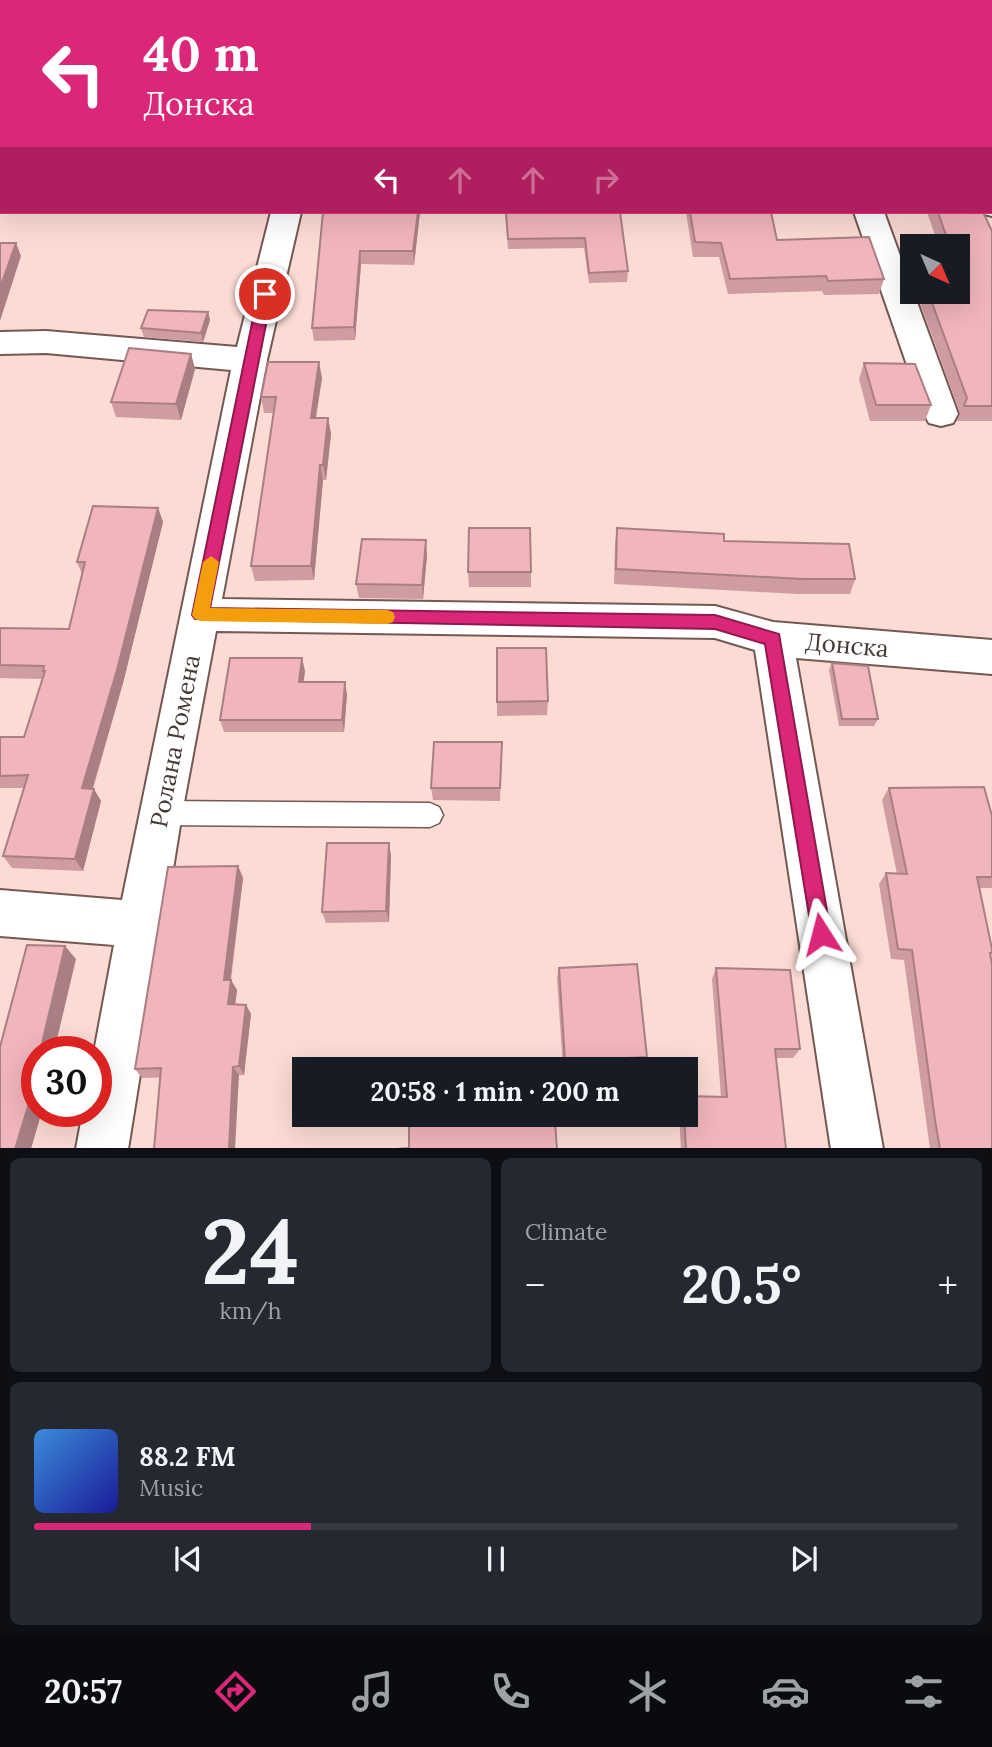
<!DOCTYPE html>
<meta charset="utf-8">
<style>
:root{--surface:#171b24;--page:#242831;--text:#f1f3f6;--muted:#9ea1a6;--line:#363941;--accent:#db2777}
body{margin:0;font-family:Lora,serif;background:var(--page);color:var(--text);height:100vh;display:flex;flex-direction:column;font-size:26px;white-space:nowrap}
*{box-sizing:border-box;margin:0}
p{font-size:23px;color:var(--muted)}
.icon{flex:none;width:38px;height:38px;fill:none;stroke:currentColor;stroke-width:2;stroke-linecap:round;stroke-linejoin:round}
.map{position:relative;height:1148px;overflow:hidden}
.side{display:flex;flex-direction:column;gap:10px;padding:10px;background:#0d0f14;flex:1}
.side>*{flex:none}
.hud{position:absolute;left:0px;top:0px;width:992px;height:214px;box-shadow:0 7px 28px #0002;background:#db2777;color:#fff;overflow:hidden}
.needle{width:46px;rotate:136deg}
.fabs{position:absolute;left:900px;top:234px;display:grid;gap:14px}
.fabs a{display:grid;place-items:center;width:70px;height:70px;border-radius:0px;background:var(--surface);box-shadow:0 7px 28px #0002;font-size:35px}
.speed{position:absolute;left:21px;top:1036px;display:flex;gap:14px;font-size:35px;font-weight:700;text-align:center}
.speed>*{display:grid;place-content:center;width:91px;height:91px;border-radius:50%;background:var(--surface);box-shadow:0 7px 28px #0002;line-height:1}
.speed .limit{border:10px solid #d22;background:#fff;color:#111}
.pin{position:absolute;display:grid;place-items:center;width:60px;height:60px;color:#fff;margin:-30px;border:4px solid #fff;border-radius:50%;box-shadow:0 2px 7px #0007}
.me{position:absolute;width:77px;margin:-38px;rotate:351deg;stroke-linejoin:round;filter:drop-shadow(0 0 5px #0008)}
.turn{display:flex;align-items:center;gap:24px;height:147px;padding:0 28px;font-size:32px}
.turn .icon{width:91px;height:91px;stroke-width:2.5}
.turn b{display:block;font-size:49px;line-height:60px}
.lanes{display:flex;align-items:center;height:66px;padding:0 28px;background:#0003;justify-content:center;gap:35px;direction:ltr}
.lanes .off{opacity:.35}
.big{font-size:52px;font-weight:700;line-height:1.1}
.side .tile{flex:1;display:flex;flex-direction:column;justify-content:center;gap:10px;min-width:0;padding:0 24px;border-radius:10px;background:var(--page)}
.side .dial{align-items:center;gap:0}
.dial b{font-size:91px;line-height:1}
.song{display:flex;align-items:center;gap:21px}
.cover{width:84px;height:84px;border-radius:10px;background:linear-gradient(135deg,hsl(210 70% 55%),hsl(240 70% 35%))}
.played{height:7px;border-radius:4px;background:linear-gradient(90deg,var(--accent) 30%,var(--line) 30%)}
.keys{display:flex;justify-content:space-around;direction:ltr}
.heat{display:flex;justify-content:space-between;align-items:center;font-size:38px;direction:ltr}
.side .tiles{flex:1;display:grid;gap:10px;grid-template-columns:1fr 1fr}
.tile:last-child{grid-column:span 2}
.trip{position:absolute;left:292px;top:1057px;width:406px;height:70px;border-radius:0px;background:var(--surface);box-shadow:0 7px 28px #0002;font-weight:700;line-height:70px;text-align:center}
.menu{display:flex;height:112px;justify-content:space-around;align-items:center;background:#090b0e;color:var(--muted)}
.menu .icon{width:49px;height:49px}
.menu .on{color:var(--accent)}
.menu b{font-size:32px;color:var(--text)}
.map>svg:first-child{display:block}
</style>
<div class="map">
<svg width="992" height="1149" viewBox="0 0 992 1149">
<rect width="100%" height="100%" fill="#fbdbd3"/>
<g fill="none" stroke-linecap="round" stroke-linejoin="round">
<g stroke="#745853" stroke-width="3">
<polygon id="service" points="160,801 430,803 439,807 443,815 439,823 430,827 160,825 151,821 147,813 151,805"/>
</g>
<g stroke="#745853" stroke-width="4">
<g id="minor">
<polygon points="277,0 316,0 317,2 278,2"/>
<polygon points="364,0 388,0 363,2"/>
<polygon points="990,198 992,216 980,213 990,212"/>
<polygon points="271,212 301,212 267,360 222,599 715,606 773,622 992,640 992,674 796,658 883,1149 831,1149 755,650 715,638 216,631 182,813 128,1149 76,1149 83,1111 96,1111 96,1052 94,1052 114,945 0,936 0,890 122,900 231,370 46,353 0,354 0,332 46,331 237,347"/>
<polygon points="854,212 884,212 958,414 953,423 941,426 929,423 924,414"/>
</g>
</g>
<use href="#service" fill="#fff" fill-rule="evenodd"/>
<use href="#minor" fill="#fff" fill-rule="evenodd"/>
</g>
<g fill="#cf9ca2">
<polygon points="990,120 992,120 992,174 990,170"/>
<polygon points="323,212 420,212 414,265 361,264 355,340 314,341 312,328"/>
<polygon points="505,212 620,212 628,271 627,282 589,283 584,248 508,249"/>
<polygon points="686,212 771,212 777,240 884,279 879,294 824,295 822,291 728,294 719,257 693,257"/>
<polygon points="927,212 983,212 992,231 992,421 957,421 960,413 916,292 957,292 957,247 939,247"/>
<polygon points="208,312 210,320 203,342 144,337 141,328"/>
<polygon points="191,354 195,369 181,420 116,417 111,402"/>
<polygon points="864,363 931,405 925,421 870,421 859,379"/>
<polygon points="322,378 316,418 328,418 331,434 326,480 323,480 314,580 255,581 251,566 274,413 264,413 261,397"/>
<polygon points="158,508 163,522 123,683 93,789 101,801 83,871 12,868 3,856 24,788 0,788 0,737 24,737 43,679 0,678 0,628 69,629 82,574 77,562"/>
<polygon points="617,528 724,541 855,579 850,594 798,594 614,584 615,543"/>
<polygon points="427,555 423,599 359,598 356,584"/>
<polygon points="468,572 531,572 531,587 469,587"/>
<polygon points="497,648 548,701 547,715 497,716"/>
<polygon points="832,663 878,719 874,726 839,726 829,670"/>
<polygon points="305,671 303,682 347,694 344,732 224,732 220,720"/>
<polygon points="502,742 500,801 433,800 431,788"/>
<polygon points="889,788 992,816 992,888 980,888 992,949 992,954 990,955 992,1149 930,1149 904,960 891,959 879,884 886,873 897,874 882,800"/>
<polygon points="391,855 389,922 326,923 322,912"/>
<polygon points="238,866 243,878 231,980 237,990 235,1004 246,1005 251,1014 244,1075 142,1078 135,1069"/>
<polygon points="559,968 647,1057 644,1066 563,1069 557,978"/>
<polygon points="716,968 800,1049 793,1058 776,1058 786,1149 681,1149 679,1115 686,1115 721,1097 712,979"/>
</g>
<g fill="#a97f84">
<polygon points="418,212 420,212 414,265 413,251"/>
<polygon points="16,243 21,256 0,321 0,288"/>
<polygon points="360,251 361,264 355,340 354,327"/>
<polygon points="208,312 210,320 203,342 201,333"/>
<polygon points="191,354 195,369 181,420 176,404"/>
<polygon points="319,362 322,378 313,434 311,418"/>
<polygon points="328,418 331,434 326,480 323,465"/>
<polygon points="320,465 323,480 314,580 311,566"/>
<polygon points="158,508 163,522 123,683 89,800 82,788"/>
<polygon points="426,540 427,555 423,599 422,585"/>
<polygon points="302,658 305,671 302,694 299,682"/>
<polygon points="345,682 347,694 344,732 342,720"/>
<polygon points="94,789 101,801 83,871 75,859"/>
<polygon points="389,843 391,855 389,922 386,911"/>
<polygon points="238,866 243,878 229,990 224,980"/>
<polygon points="65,946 76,959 54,1052 40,1052"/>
<polygon points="231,980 237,990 234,1014 228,1004"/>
<polygon points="246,1005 251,1014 244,1075 239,1066"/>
<polygon points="37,1064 37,1111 42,1111 31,1149 15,1149"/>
<polygon points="233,1067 239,1075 235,1149 229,1149"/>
</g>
<g fill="#f1b5bc" stroke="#a97f84" stroke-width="2">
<polygon points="384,0 406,2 383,2"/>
<polygon points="990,120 992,120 992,147 990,144"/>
<polygon points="323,212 418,212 413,251 360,251 354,327 312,328"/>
<polygon points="506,212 620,212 628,271 589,273 585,238 508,239"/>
<polygon points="690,212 771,212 777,240 869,237 884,279 828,281 826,276 730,279 721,243 695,242"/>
<polygon points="938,212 983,212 992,231 992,406 964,406 967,398 928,292 957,292 957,247 950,247"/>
<polygon points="0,243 16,243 0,288"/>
<polygon points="148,310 208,312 201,333 141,328"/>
<polygon points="129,348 191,354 176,404 111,402"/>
<polygon points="268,362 319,362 311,418 328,418 323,465 320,465 311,566 251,566 276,397 261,397"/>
<polygon points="864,363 915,364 931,405 876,405"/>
<polygon points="93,506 158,508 117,670 82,788 94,789 75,859 3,856 28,775 0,776 0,737 24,737 45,671 43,671 44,666 0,665 0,628 69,629 85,562 77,562"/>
<polygon points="469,528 530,528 531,572 468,572"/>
<polygon points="617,528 724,534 724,541 849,544 855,579 803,579 616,569"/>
<polygon points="362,539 426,540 422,585 356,584"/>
<polygon points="497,648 546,648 548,701 497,702"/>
<polygon points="230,658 302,658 299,682 345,682 342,720 220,720"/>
<polygon points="832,663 868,666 878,719 842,719"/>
<polygon points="434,742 502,742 500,788 431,788"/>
<polygon points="984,787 992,816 992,877 977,877 992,949 992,953 990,953 992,965 992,1149 940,1149 935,1120 912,950 898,949 886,873 907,874 889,788"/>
<polygon points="327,843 389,843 386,911 322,912"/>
<polygon points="238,866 224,980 231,980 228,1004 246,1005 239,1066 233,1067 229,1149 154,1149 161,1068 135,1069 168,867"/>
<polygon points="27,945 65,946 40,1052 37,1052 37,1064 31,1090 33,1090 15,1149 0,1149 0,1047"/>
<polygon points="637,964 647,1057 565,1061 559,968"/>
<polygon points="716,968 790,970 800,1049 775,1049 786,1149 686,1149 684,1115 686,1115 686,1096 727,1097"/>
<polygon points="409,1115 461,1115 462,1126 555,1122 557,1149 396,1149 409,1148"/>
</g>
<polygon fill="#db2777" stroke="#8e194d" stroke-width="2" points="265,290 272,294 210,608 715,615 779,634 831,934 828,941 821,944 814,941 812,934 765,644 715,629 195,619 192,615 258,294"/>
<polygon fill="#f59e0b" points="211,556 219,562 210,608 387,610 393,612 395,617 393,622 387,624 201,621 195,619 192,615 203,562"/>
<g text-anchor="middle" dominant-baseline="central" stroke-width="7" stroke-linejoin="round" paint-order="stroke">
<g font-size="24" fill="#453936" stroke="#fff">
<text transform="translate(847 645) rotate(5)">Донска</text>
<text transform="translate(175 741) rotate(-79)">Ролана Ромена</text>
</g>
</g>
</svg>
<div class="fabs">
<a><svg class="needle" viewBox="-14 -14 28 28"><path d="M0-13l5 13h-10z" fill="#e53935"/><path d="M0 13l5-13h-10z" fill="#9ea1a6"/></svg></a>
</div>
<div class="speed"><div class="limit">30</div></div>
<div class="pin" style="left:265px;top:294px;background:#d93025"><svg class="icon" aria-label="arrive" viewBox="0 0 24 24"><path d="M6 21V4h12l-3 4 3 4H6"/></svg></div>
<svg class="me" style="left:821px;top:934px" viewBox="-20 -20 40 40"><path d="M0-17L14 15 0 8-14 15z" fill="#db2777" stroke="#fff" stroke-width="4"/></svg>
<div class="trip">20:58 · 1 min · 200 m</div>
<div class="hud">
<div class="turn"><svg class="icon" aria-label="left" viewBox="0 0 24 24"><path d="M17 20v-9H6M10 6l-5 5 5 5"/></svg><div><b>40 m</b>Донска</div></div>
<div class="lanes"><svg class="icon" aria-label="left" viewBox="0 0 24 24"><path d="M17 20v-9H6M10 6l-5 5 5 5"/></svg><svg class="icon off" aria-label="ahead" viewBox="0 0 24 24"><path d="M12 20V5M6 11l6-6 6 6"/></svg><svg class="icon off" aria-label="ahead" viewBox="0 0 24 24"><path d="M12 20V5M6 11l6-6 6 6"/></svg><svg class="icon off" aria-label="right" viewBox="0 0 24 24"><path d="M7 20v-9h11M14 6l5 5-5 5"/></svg></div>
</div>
</div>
<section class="side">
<div class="tiles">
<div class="tile dial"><b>24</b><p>km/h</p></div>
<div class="tile"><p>Climate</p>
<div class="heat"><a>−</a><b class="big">20.5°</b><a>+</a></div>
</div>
<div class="tile">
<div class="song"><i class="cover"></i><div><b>88.2 FM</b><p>Music</p></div></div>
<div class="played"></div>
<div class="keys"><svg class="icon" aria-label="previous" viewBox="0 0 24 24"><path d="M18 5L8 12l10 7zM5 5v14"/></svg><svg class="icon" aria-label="pause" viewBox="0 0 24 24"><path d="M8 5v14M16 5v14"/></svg><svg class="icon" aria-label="next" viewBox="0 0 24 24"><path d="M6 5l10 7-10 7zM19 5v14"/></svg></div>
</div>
</div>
</section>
<nav class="menu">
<b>20:57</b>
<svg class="icon on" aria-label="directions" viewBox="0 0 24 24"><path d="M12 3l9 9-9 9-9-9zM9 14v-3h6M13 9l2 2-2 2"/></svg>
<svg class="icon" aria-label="music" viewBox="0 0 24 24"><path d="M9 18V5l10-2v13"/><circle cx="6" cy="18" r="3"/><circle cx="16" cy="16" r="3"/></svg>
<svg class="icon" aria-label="phone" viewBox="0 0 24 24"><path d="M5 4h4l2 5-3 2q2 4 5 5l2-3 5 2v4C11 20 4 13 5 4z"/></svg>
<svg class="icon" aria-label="climate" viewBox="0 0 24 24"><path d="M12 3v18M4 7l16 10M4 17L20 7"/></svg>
<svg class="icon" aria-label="car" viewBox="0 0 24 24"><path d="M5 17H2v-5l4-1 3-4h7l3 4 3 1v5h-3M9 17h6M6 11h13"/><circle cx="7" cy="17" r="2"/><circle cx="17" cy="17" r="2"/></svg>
<svg class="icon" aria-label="filters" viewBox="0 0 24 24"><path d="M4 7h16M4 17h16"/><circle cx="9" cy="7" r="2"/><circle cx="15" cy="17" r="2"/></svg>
</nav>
